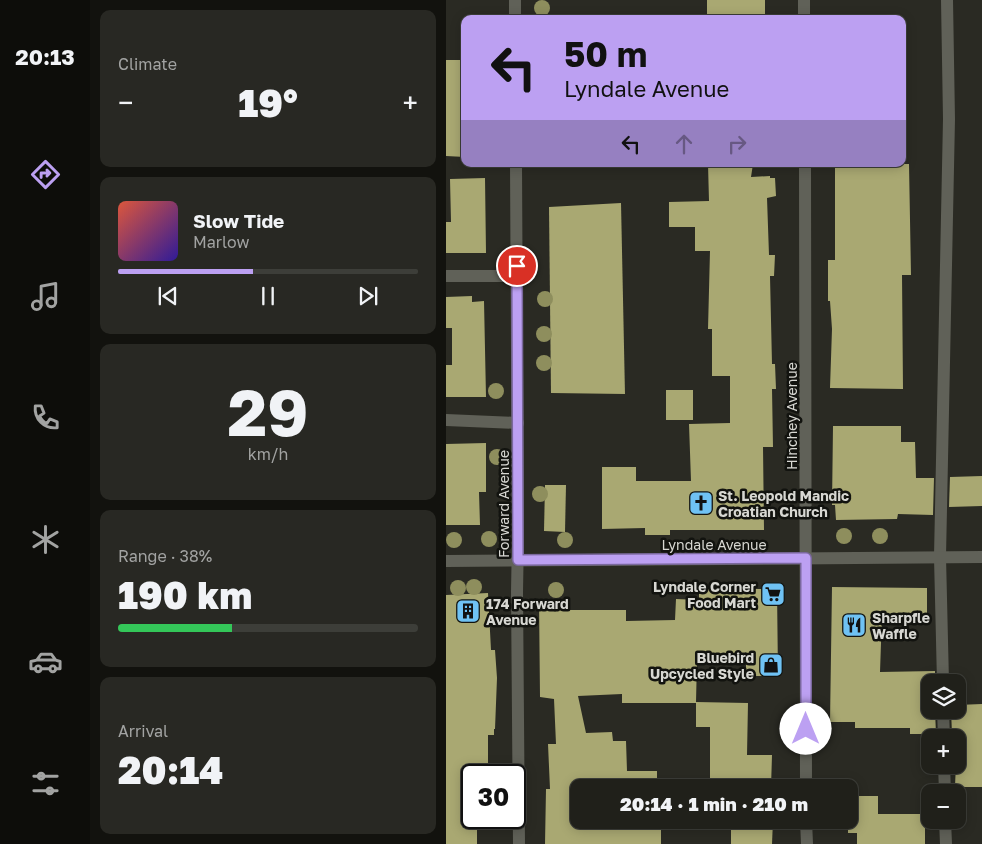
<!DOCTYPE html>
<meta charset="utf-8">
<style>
:root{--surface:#20201a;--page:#282823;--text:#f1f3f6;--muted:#a2a3a2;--line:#3d3e39;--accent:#bca0f2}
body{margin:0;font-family:"Golos Text",sans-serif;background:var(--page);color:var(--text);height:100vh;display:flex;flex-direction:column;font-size:19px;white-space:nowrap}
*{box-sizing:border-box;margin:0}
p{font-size:16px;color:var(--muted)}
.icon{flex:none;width:28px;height:28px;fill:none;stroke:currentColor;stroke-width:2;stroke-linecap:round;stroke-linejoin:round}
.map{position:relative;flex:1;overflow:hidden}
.details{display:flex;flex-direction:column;gap:10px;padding:10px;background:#12120e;width:356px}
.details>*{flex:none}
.guide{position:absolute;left:15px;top:15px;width:445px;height:152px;border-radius:10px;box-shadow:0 2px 12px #0003,0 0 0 1px var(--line);background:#bca0f2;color:#111;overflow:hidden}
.fabs{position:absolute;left:475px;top:674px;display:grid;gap:10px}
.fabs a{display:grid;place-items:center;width:45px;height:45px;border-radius:10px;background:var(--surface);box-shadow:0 2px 12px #0003,0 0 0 1px var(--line);font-size:25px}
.speed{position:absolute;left:15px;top:764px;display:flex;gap:10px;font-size:25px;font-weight:700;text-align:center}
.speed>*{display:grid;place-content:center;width:65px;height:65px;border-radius:50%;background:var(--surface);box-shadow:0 2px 12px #0003,0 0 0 1px var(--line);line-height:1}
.speed .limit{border:2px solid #111;border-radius:8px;background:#fff;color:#111}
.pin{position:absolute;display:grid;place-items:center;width:42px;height:42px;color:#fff;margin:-21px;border:2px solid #fff;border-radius:50%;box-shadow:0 1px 5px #0007}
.me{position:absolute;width:55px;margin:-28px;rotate:0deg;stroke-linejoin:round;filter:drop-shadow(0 0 4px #0008)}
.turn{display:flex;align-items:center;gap:18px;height:105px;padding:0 20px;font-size:22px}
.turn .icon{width:65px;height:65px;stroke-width:2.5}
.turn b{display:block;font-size:35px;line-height:42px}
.lanes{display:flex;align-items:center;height:48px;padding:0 20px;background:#0003;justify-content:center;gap:25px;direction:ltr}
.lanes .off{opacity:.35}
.big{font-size:38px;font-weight:800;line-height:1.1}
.details .tile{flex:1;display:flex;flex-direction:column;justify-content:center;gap:8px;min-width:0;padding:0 18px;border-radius:10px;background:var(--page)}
.details .dial{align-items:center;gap:0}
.dial b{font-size:65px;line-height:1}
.song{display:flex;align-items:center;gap:15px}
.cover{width:60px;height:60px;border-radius:8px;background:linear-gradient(135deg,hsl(10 70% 55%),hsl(250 70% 35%))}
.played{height:5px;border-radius:2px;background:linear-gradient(90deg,var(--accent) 45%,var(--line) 45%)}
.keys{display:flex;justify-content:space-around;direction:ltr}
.heat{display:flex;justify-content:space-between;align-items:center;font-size:28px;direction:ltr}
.charge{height:8px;border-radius:4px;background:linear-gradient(90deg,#34c759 38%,var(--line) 0)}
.trip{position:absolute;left:124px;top:779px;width:288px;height:50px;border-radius:10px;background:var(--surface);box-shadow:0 2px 12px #0003,0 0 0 1px var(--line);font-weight:800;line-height:50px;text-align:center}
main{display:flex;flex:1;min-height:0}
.tab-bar{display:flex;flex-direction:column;width:90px;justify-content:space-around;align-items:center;background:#0d0d0a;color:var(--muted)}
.tab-bar .icon{width:35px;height:35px}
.tab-bar .selected{color:var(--accent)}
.tab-bar b{font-size:22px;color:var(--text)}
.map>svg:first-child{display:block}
</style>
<main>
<nav class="tab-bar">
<b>20:13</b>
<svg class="icon selected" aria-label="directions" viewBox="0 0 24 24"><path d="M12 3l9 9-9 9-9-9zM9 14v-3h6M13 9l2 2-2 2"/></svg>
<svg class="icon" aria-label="music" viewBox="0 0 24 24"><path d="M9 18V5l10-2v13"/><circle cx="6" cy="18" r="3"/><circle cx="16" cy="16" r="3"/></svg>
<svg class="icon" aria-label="phone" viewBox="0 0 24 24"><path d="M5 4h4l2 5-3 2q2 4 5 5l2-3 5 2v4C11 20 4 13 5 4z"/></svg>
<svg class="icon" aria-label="climate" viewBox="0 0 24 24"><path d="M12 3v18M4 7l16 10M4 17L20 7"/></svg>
<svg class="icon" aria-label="car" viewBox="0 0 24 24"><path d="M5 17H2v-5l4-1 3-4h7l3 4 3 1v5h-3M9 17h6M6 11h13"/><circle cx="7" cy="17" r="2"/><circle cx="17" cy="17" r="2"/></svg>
<svg class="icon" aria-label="filters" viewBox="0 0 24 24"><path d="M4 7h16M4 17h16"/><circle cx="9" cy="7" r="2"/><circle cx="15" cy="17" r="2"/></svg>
</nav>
<section class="details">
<div class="tile"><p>Climate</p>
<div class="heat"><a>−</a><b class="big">19°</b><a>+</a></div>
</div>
<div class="tile">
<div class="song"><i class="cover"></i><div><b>Slow Tide</b><p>Marlow</p></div></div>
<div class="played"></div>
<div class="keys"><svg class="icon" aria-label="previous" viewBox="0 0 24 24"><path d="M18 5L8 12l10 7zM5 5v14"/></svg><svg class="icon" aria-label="pause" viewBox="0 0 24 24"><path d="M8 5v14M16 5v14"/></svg><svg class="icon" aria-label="next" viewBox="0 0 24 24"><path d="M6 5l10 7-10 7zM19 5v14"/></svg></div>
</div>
<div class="tile dial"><b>29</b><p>km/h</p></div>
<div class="tile"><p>Range · 38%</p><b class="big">190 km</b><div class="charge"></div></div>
<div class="tile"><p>Arrival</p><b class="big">20:14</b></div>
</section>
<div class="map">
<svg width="536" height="844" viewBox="0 0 536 844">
<rect width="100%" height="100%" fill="#2a2a23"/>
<g fill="#a9a872">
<rect x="261" y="0" width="58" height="19"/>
<polygon points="0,60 19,60 19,157 0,156"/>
<polygon points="262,164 307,164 305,177 324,176 324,178 329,178 330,196 321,198 323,255 329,255 328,276 324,276 326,364 329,364 330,389 326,389 327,447 317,447 318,530 224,530 224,535 199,535 199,528 156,529 156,467 190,467 190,481 245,481 243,424 284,423 284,376 266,376 266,329 262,329 264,251 249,251 249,227 223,227 223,202 263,201"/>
<polygon points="389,164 463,164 465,275 456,275 457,389 384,388 386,329 384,301 382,301 382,260 389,260"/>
<polygon points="39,178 40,253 0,253 0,222 5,222 4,179"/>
<polygon points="175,203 179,394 105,393 103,207"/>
<polygon points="26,296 26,302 38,301 40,397 0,397 0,365 6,365 6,328 0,328 0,297"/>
<rect x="220" y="390" width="27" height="30"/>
<polygon points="387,426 455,426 455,442 469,442 470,478 488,478 487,515 452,514 451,519 390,520 389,505 386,505"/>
<polygon points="40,443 40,492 33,492 34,525 0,525 0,444"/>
<polygon points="536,476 536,506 503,507 504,477"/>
<polygon points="99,485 120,485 119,532 98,531"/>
<polygon points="386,587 481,588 481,614 436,614 434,672 489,671 489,682 484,682 484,710 489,710 490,734 464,734 464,728 409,728 409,722 384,722"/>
<polygon points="253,589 331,589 332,676 300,676 300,660 251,660 250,702 302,703 301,755 326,755 325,788 264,788 264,727 250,727 250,703 176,703 176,694 132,696 140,733 166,732 167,741 180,741 181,771 211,771 211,781 215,782 215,788 132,788 132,820 215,820 215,844 99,844 100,789 104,789 102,744 110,744 108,699 94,697 93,599 117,599 117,610 180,610 180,621 229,620 230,599 253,600"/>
<polygon points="42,593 45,650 49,650 51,678 49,729 48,729 48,735 42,735 42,775 26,775 26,820 31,820 31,844 0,844 0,595"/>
<polygon points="536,704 536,787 509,787 511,738 509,738 509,734 506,734 505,710 511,710 511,705"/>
<polygon points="402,796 432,796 432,814 479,814 479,844 411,844 411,833 402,833"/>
<polygon points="285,820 327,820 326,844 285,844"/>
</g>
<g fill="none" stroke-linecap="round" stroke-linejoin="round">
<g stroke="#606158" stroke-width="12">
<polyline points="497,682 494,557 503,119 501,0"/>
<polyline points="497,710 498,738"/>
<polyline points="498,765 499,792"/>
<polyline points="499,820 500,844"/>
</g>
<g stroke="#606158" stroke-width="12">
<polyline points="69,0 69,19"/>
<polyline points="358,0 358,19"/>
<polyline points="70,164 72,536 71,592 73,844"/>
<polyline points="359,164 360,788"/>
<polyline points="0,276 71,276"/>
<polyline points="0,420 72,423"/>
<polyline points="0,561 536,557"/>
<polyline points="360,820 361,844"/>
</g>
</g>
<g fill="#8e8e5d">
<circle cx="96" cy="8" r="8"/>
<circle cx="99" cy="299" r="8"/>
<circle cx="98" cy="334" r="8"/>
<circle cx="98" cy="363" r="8"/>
<circle cx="50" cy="391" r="8"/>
<circle cx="51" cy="457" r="8"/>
<circle cx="94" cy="494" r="8"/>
<circle cx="398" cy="536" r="8"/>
<circle cx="434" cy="536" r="8"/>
<circle cx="43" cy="539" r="8"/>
<circle cx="8" cy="540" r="8"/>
<circle cx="119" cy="540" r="8"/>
<circle cx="28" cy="587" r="8"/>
<circle cx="12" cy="588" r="8"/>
<circle cx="110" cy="590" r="8"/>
</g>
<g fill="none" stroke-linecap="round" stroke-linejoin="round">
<g stroke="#7a689d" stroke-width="12">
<polyline id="route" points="71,266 72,560 360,558 360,729"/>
</g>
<use href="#route" stroke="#bca0f2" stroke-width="9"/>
</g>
<defs>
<g id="church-square" transform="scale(1.25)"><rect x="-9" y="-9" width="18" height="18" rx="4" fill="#6fc2f4" stroke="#12130f"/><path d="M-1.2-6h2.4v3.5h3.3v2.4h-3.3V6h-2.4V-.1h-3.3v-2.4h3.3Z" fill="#111"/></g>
<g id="supermarket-square" transform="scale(1.25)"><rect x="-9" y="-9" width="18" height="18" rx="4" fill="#6fc2f4" stroke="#12130f"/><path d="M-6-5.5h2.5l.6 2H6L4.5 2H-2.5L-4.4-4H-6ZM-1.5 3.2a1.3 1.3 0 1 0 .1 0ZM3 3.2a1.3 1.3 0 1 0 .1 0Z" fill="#111"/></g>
<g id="building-square" transform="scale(1.25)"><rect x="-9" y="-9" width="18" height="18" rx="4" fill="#6fc2f4" stroke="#12130f"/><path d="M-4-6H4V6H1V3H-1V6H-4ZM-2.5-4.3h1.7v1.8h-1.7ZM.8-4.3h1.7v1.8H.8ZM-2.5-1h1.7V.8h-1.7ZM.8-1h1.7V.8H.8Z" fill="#111"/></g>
<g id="restaurant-square" transform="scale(1.25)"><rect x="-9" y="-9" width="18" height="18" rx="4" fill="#6fc2f4" stroke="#12130f"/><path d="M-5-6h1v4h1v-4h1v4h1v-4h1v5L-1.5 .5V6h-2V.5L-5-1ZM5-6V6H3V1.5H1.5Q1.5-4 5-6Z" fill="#111"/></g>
<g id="shop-square" transform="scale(1.25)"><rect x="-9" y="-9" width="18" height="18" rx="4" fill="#6fc2f4" stroke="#12130f"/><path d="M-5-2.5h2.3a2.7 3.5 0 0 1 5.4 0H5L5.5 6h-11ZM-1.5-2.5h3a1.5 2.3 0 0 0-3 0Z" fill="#111"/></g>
</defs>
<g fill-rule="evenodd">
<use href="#church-square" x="255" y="503"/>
<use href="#supermarket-square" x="327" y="594"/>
<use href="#building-square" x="22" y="611"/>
<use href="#restaurant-square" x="408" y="625"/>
<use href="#shop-square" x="325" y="665"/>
</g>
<g text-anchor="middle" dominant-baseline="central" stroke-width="5" stroke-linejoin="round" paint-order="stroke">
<g font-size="14" fill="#d7d7d2" stroke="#12130f">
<text transform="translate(345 416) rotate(-90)">Hinchey Avenue</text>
<text transform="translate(57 504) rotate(-90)">Forward Avenue</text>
<text x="268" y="544">Lyndale Avenue</text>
</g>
<g font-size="14" font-weight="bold" fill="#d7d7d2" stroke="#12130f" text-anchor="start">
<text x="272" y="495">St. Leopold Mandic<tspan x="272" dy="16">Croatian Church</tspan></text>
<text x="310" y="586" text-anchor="end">Lyndale Corner<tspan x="310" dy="16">Food Mart</tspan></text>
<text x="40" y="603">174 Forward<tspan x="40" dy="16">Avenue</tspan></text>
<text x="426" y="617">Sharpfle<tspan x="426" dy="16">Waffle</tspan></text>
<text x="308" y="657" text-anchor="end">Bluebird<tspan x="308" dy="16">Upcycled Style</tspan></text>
</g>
</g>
</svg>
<div class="fabs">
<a><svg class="icon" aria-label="layers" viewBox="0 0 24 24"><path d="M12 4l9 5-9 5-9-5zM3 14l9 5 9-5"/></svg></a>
<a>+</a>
<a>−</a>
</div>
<div class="speed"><div class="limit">30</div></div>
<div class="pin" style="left:71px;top:266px;background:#d93025"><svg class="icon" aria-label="arrive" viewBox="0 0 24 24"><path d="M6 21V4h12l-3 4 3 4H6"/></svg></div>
<svg class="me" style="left:360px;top:729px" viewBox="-20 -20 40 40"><circle r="19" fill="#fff"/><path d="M0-13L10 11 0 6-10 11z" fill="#bca0f2"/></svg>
<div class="trip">20:14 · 1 min · 210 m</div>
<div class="guide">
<div class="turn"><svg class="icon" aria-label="left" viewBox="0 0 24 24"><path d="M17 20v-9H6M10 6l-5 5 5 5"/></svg><div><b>50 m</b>Lyndale Avenue</div></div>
<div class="lanes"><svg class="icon" aria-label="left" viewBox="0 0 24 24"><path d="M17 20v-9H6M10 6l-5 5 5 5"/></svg><svg class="icon off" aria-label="ahead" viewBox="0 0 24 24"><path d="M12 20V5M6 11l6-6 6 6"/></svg><svg class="icon off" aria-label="right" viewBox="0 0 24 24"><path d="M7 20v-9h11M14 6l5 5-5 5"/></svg></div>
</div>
</div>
</main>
